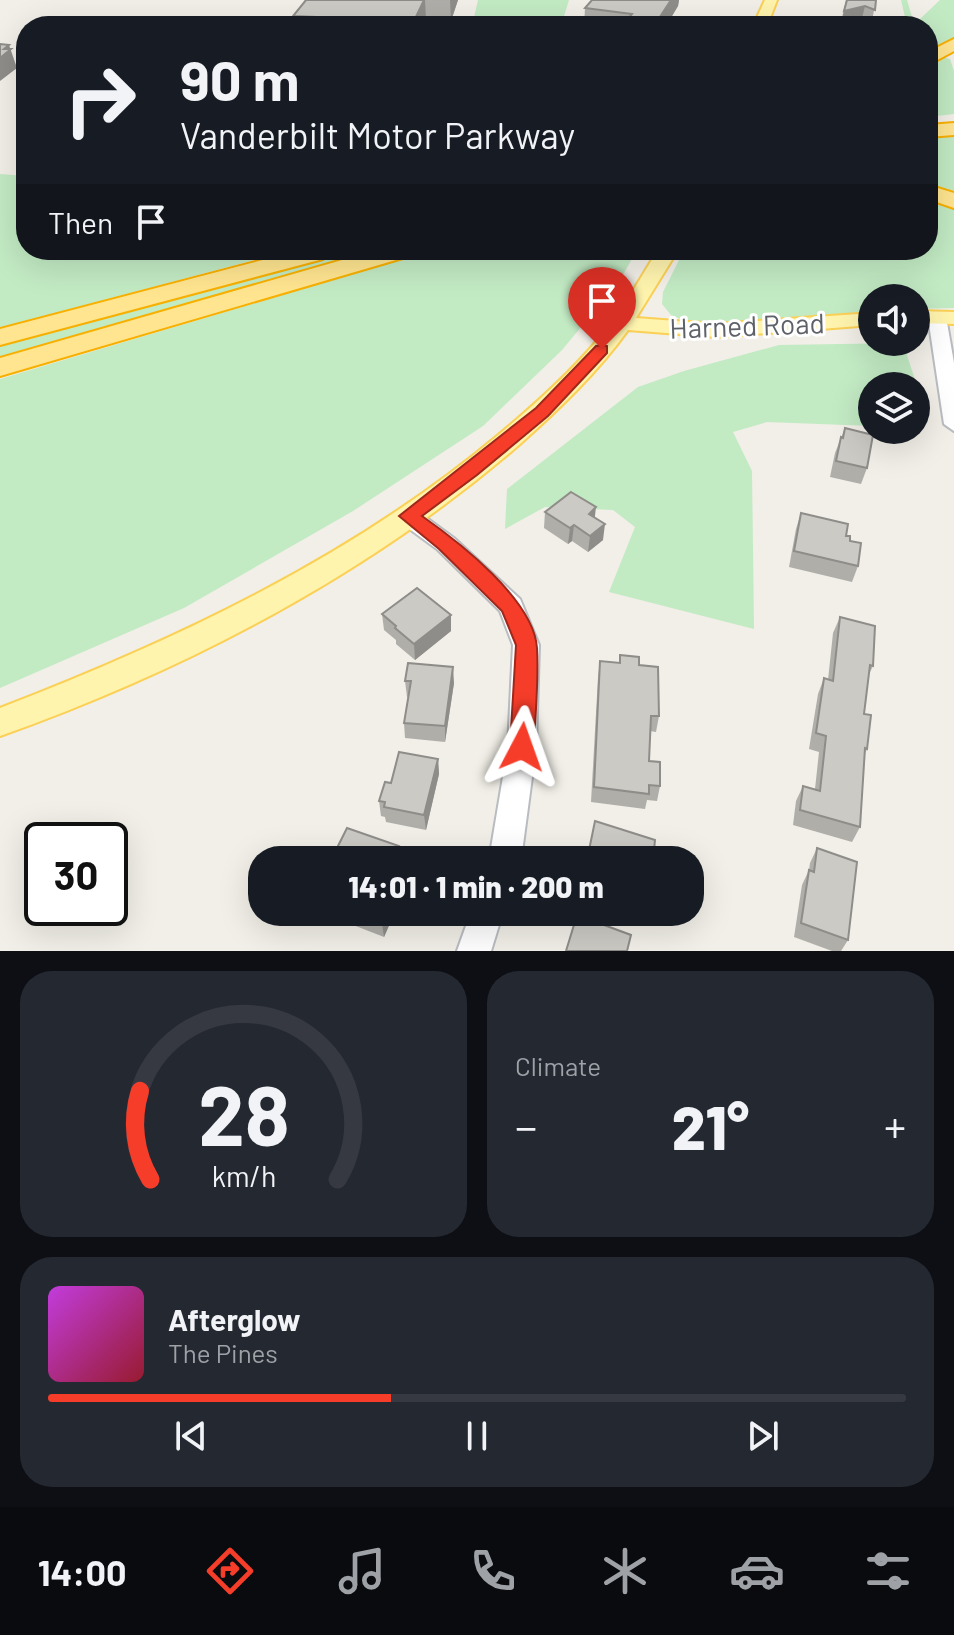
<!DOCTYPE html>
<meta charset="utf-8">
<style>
:root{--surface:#171b24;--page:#242831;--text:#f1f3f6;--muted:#9ea1a6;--line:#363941;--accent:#f53d29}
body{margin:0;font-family:Barlow,sans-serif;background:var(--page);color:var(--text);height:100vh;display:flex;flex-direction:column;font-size:30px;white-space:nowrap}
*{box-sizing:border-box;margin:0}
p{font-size:26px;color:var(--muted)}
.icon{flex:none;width:44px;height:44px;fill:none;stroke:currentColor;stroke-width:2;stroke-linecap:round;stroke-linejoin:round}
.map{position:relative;height:951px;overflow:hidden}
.sheet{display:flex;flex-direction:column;gap:20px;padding:20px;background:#0d0f14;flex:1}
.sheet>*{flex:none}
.banner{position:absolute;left:16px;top:16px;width:922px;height:244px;border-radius:32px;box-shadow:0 8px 32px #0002;background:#171b24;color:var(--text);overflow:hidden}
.tools{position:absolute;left:858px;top:284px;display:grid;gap:16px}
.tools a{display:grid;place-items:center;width:72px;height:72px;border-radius:50%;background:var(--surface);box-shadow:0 8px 32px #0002;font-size:40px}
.speed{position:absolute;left:24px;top:822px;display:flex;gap:16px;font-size:40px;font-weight:700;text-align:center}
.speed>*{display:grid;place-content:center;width:104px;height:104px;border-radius:50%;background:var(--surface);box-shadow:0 8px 32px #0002;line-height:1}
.speed .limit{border:4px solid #111;border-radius:12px;background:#fff;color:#111}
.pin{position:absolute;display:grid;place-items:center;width:68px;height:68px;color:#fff;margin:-82px -34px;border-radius:50% 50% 50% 0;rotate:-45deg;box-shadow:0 0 8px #0007}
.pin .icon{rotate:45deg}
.me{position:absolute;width:88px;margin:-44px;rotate:4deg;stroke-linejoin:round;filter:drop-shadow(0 0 6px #0008)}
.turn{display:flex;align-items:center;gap:28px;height:168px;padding:0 32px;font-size:36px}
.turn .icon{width:104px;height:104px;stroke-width:2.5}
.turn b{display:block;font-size:56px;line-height:68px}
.then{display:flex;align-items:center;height:76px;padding:0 32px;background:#0003;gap:16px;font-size:30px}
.big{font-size:60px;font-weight:800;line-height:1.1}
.sheet .card{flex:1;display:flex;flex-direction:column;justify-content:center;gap:12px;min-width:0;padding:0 28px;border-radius:32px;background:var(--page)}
.sheet .dial{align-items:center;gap:0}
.dial svg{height:208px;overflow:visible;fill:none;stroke:var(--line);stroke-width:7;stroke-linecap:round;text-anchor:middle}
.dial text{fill:var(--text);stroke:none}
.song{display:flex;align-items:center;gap:24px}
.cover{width:96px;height:96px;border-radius:12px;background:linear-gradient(135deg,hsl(290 70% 55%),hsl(350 70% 35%))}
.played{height:8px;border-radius:4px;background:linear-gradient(90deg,var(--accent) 40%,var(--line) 40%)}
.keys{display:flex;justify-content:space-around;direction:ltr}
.heat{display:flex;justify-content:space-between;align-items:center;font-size:44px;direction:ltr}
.sheet .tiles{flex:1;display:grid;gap:20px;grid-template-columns:1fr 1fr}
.card:last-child{grid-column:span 2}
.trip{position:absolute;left:248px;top:846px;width:456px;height:80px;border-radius:32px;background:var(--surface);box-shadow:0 8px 32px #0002;font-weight:800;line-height:80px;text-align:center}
.menu{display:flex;height:128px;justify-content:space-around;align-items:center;background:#090b0e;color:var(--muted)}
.menu .icon{width:56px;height:56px}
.menu .on{color:var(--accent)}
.menu b{font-size:36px;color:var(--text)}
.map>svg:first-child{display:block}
</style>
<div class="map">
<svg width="954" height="951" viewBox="0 0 954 951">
<rect width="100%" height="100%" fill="#f1efe7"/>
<g fill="#c2eac3">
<polygon points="478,0 569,0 561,26 472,26"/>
<polygon points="901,0 907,0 912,17 920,19 940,0 954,0 954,39 928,55 928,26 897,26 905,17"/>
<polygon points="943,57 950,59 954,71 954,114 928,117 928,67"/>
<polygon points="954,134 954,199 928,188 928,137"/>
<polygon points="0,174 26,176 26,250 291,250 0,328"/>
<polygon points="928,198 954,208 954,308 916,309 916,298 872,298 872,311 716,325 685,321 671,315 662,304 663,292 684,250 928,250"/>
<polygon points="352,250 384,250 0,360 0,344"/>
<polygon points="433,250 637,250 620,280 562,350 483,426 353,511 184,608 0,688 0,379"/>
<polygon points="903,343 921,398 918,424 916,424 916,386 872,386 872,426 767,422 733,432 752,471 754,629 609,592 635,527 613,510 545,507 505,529 507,489 638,387 684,371 779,345"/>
</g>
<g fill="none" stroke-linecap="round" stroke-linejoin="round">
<g stroke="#b9bcc1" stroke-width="4">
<g id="minor">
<polygon points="937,312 946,317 954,363 954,431 944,424 928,317"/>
<polygon points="408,508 416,510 454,538 520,599 539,645 536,747 521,860 489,860 508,747 513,645 500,611 438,550 400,522 397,516 400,510"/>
<polygon points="471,912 503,912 491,951 457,951"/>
</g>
</g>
<g stroke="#fbd056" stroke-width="4">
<g id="major">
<polygon points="765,0 777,0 767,26 753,26"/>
<path d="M658,250H678L636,318L716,324L872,313V325L716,337L628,330C598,372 558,410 520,444C370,574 186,670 0,736V708C176,640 351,558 497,436C537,403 577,367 609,326C627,303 642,275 658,250Z"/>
<polygon points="916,311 954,312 954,324 916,323"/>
</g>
</g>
<g stroke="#f8b000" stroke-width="4">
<g id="highway">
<polygon points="954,39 954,51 928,65 928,52"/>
<polygon points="954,123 954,135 928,137 928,125"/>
<polygon points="928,185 954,193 954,208 928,199"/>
<polygon points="301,250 323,250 326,254 323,259 0,345 0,329"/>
<polygon points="377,250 416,250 413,255 0,376 0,358"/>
</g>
</g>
<use href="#minor" fill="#fff" fill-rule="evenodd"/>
<use href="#major" fill="#fff4ae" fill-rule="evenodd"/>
<use href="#highway" fill="#ffe590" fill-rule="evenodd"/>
</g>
<g fill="#afaea9">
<polygon points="306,0 458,0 451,21 426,20 423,26 295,26 293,16"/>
<polygon points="592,0 679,0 678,6 666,26 584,26 585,8"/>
<polygon points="846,0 876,0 871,26 840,26"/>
<polygon points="845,428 867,468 861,484 830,477 835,453"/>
<polygon points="545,512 595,518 603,540 588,552 572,541 568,544 544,528"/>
<polygon points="801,513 846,536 850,541 858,566 852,582 789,567 796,529"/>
<polygon points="382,614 451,615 451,631 415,660 396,644 396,640 384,630"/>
<polygon points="840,617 873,666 869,674 864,714 867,749 864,756 860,827 852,842 793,825 796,801 803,786 815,789 819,752 809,749 818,694 824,678 828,680 833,633"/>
<polygon points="620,655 639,665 659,716 656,732 650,731 649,761 660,786 657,801 647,800 645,809 591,802 598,677 600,661 619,663"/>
<polygon points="405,681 454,683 445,742 405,738 404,723 408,697 407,697"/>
<polygon points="438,759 439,774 426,830 386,822 385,817 381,816 379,801 391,783"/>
<polygon points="817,848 848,940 841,951 832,951 794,937 802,885 809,870 810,863"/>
<polygon points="334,912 395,912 384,937 335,918"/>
</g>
<g fill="#8f8d89">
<polygon points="424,0 425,0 426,20 423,26 414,26 414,21"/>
<polygon points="450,0 458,0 451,21"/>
<polygon points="669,0 679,0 678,6 666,26 656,26"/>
<polygon points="865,6 860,26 841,26 844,11"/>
<polygon points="9,45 17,68 0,81 0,58 4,49"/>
<polygon points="596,507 594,524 589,514"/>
<polygon points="605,524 603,540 588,552 590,536"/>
<polygon points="574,525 572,541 568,544 570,528"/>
<polygon points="451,615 451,631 415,660 414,644"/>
<polygon points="453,667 454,683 445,742 445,726"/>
<polygon points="438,759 439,774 426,830 424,815"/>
<polygon points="399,846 400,860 392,860"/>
<polygon points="387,912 395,912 384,937 382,923"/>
</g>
<g fill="#cccac4" stroke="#8f8d89" stroke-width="2">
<polygon points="306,0 424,0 414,21 293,16"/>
<polygon points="592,0 671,0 656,23 627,20 632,14 585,8"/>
<polygon points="847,0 876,0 875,10 865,6 844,11"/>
<polygon points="0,44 9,45 4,49 11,49 0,58"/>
<polygon points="845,428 873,435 867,468 836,461 841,437 843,438"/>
<polygon points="571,492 596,507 589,514 605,524 590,536 574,525 570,528 545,512"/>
<polygon points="801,513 848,524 846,536 850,536 850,541 861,543 858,566 794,551"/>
<polygon points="417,588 451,615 414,644 395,628 396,626 382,614"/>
<polygon points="840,617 875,626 873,666 870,665 864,714 871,715 867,749 865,748 860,827 800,810 803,786 820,791 826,736 816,733 824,678 833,681"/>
<polygon points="620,655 639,657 639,665 658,667 659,716 651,716 649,761 660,762 660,786 649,785 649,794 594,787 600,661 620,663"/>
<polygon points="408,663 453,667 445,726 404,723 411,681 405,681"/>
<polygon points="399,752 438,759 424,815 384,807 385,802 379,801 385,782 391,783"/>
<polygon points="595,821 655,840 653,860 644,860 632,857 632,860 587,860"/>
<polygon points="347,828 399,846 392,860 344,860 333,856"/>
<polygon points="817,848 857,862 848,940 801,923 809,870 814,872"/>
<polygon points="353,912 387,912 382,923"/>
<polygon points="577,915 631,935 627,951 566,951"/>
</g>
<path fill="#f53d29" stroke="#9f281b" stroke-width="2" d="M602,345L607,346V353L548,416L477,475L422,516C459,542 534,600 537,648C539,681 535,715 534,747L530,755L522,758L513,755L510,747L516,645L502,611L439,549L399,516L536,408L596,346Z"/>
<g text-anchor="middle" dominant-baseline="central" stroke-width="6" stroke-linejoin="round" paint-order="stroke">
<g font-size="28" fill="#5e6268" stroke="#fff">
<text transform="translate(747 325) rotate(-2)">Harned Road</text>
</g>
</g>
</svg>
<div class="tools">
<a><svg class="icon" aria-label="sound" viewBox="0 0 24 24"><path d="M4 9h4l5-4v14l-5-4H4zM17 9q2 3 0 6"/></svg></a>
<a><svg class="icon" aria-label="layers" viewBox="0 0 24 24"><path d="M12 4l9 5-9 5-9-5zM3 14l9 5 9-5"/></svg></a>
</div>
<div class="speed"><div class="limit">30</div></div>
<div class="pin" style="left:602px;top:349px;background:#d93025"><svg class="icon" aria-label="arrive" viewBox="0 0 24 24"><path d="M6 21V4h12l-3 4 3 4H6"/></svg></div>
<svg class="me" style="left:522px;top:747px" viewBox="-20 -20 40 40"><path d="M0-17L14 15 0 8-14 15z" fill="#f53d29" stroke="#fff" stroke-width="4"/></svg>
<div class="trip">14:01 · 1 min · 200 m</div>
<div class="banner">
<div class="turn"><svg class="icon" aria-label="right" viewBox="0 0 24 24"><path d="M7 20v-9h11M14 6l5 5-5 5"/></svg><div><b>90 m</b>Vanderbilt Motor Parkway</div></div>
<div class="then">Then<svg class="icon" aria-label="arrive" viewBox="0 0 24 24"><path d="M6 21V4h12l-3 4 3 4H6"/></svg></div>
</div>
</div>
<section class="sheet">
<div class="tiles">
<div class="card dial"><svg viewBox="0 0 100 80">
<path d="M14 69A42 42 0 1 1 86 69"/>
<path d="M14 69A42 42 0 0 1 10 35" stroke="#f53d29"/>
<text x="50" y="56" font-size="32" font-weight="700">28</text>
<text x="50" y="72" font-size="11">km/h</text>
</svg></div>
<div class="card"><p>Climate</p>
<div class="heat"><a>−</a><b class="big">21°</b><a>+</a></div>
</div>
<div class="card">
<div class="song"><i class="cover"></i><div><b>Afterglow</b><p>The Pines</p></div></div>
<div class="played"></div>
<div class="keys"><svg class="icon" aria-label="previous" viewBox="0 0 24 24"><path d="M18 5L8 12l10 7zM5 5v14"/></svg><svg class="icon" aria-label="pause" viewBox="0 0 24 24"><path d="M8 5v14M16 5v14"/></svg><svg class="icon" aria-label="next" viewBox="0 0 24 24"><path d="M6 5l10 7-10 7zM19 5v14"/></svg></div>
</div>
</div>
</section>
<nav class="menu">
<b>14:00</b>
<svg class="icon on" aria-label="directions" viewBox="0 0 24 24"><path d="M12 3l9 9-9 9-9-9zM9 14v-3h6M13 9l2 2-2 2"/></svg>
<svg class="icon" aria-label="music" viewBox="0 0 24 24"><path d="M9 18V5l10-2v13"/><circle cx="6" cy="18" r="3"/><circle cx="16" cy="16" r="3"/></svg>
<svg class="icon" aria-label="phone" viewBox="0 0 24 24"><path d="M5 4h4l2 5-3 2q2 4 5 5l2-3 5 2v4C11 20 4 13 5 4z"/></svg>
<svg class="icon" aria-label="climate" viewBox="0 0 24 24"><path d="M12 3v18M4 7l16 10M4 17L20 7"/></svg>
<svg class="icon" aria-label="car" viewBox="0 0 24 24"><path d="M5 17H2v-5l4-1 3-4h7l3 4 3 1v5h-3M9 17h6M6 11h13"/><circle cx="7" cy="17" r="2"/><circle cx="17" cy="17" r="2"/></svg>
<svg class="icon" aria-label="filters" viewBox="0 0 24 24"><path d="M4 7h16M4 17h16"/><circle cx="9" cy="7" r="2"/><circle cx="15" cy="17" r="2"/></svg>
</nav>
